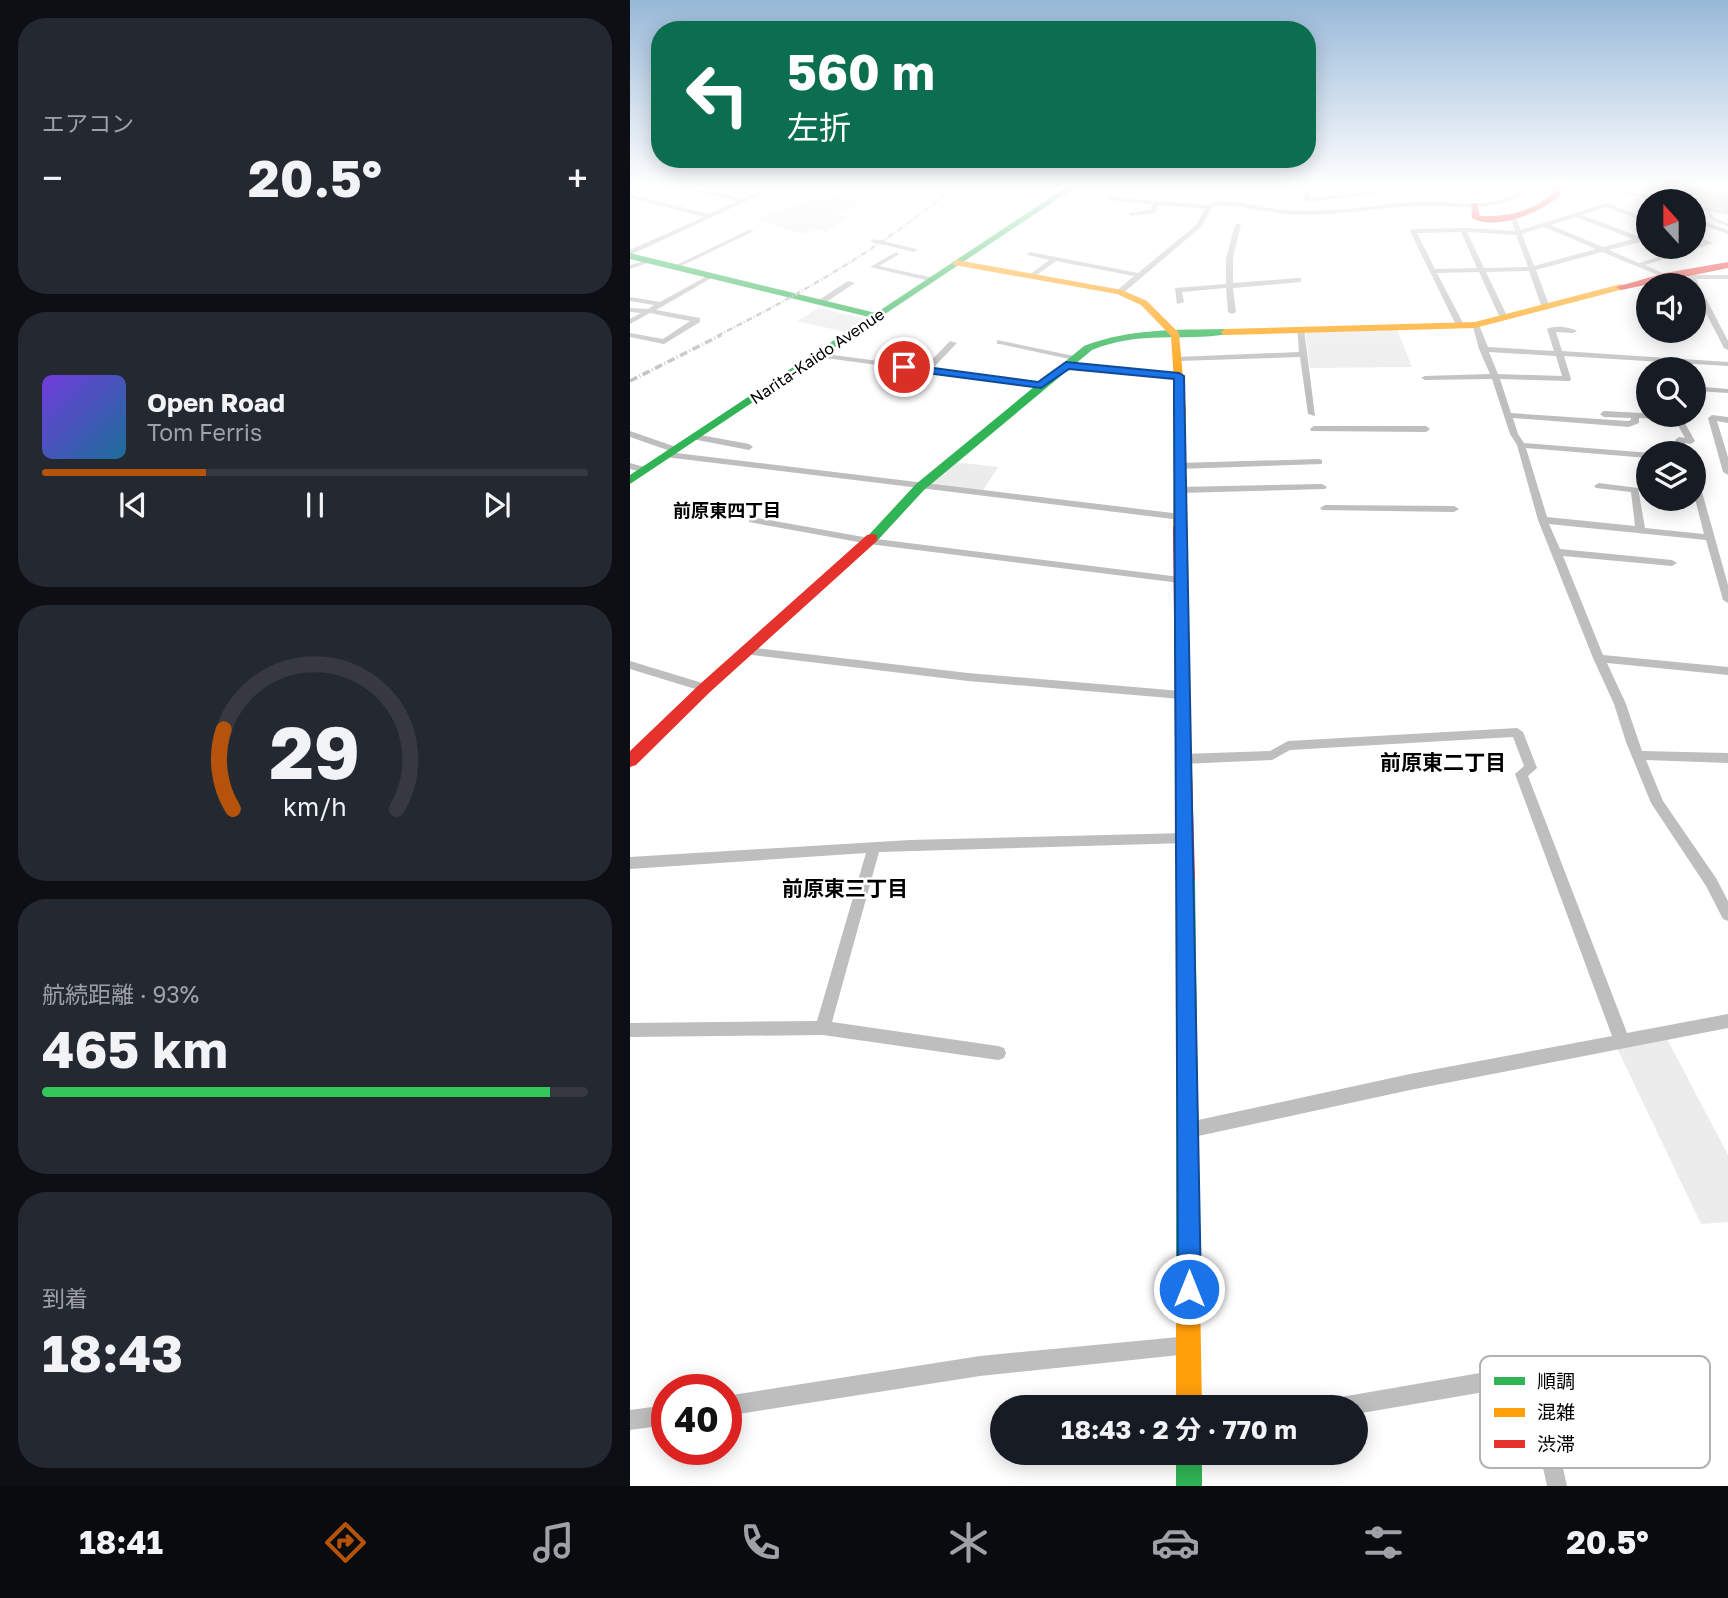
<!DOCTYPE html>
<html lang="ja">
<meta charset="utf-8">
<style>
:root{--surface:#171b24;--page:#242831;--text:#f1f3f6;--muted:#9ea1a6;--line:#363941;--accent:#b45309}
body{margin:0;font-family:"Golos Text","Noto Sans JP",sans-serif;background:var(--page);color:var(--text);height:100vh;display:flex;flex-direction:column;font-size:26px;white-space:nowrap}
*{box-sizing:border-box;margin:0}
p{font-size:23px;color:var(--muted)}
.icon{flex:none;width:38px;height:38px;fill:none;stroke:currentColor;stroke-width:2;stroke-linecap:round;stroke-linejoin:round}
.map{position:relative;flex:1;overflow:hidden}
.side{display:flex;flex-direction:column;gap:18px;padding:18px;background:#0d0f14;width:630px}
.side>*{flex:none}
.banner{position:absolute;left:21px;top:21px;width:665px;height:147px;border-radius:28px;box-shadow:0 4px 18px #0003;background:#0b6e4f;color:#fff;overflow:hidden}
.needle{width:46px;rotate:339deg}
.controls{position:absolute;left:1006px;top:189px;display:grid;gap:14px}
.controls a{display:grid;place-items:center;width:70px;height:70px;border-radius:50%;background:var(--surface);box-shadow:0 4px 18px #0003;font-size:35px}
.speed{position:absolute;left:21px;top:1374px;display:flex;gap:14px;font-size:35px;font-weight:700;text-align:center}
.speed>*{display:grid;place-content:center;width:91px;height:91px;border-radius:50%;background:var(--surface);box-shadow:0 4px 18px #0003;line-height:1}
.speed .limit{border:10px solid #d22;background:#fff;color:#111}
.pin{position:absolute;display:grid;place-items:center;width:60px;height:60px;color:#fff;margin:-30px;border:4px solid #fff;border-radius:50%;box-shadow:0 2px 7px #0007}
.me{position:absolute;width:77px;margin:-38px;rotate:0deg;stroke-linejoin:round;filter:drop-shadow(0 0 5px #0008)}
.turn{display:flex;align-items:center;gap:24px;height:147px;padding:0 21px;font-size:32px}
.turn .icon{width:91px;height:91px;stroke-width:2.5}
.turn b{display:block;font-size:49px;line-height:60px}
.big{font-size:52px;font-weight:700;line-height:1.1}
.side .card{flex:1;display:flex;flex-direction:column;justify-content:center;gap:10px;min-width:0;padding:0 24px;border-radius:28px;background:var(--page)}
.side .dial{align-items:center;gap:0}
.dial svg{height:182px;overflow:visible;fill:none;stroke:var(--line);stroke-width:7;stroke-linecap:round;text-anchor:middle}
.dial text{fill:var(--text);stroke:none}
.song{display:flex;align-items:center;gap:21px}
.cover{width:84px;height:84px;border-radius:10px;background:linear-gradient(135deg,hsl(260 70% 55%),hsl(200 70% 35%))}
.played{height:7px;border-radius:4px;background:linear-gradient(90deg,var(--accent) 30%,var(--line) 30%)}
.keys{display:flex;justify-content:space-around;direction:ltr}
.heat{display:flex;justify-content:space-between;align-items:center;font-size:38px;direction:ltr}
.charge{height:10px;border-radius:5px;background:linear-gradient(90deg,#34c759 93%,var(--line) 0)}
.trip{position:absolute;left:360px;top:1395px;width:378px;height:70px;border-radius:35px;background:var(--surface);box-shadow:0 4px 18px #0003;font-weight:700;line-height:70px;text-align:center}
.dock{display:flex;height:112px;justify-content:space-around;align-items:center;background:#090b0e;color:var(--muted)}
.dock .icon{width:49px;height:49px}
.dock .on{color:var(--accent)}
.dock b{font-size:32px;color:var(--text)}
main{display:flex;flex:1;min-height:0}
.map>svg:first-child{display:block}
</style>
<main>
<section class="side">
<div class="card"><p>エアコン</p>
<div class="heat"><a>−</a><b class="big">20.5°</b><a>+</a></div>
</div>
<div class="card">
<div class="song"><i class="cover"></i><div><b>Open Road</b><p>Tom Ferris</p></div></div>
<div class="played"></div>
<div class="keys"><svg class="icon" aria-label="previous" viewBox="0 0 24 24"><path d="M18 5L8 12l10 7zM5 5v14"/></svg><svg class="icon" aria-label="pause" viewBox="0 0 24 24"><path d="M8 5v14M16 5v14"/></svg><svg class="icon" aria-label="next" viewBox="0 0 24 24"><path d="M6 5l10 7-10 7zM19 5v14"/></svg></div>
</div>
<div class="card dial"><svg viewBox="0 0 100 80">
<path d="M14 69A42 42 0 1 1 86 69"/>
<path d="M14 69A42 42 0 0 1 10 34" stroke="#b45309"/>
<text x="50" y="56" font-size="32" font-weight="700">29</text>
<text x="50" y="72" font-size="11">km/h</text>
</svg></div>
<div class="card"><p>航続距離 · 93%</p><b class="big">465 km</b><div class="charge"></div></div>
<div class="card"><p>到着</p><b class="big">18:43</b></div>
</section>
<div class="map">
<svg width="1098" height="1486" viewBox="0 0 1098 1486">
<rect width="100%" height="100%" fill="#fff"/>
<g fill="#ececec">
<polygon points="197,193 228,202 207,214 219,218 196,232 188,229 172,234 125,219"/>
<polygon points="188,308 236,319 215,332 167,321"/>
<polygon points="767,329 782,367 680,368 675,331"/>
<polygon points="324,462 368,467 352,492 296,486"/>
<polygon points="1036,1037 1098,1155 1098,1222 1071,1224 987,1048"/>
</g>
<polygon fill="#bfbfbf" points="1058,186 1069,186 1098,195 1098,211 1057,201 1048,195"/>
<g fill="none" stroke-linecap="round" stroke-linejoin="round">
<polyline stroke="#bfbfbf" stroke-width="2.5" points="1078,212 1083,219 1098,225"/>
<g fill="#bebebe" fill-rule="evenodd">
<polygon points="43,186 53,186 114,199 142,186 149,186 0,255 0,250 74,217 0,198 0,194 79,214 108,201"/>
<polygon points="674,186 680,186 680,198 743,192 740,186 746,186 750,193 677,202 674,200"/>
<path d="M888,186H894L892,195C858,214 823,204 787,206C744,208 701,217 658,214C633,212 609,204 583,206L571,227L492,294L485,292L504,276L426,261L404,277L398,276L419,260L398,255L397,254L400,252L508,273L566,225L575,209L529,205L525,213L500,216L498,213L520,210L522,204L478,200L480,197L577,205C591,195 629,207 646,209C693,215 740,205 786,202C821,200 855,211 887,193Z"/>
<polygon points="952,186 964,186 1048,201 1035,201"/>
<path d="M977,203L1018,219V223L1016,222L977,207L952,215L1010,237L1018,235V239L1014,241L979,250L1009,263L1074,243L1064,239V235L1083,243L1015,265L1037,275V277L1035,278L972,252L906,270L920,308L916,310L912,308L899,271L856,272L878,318L874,320L870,318L849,272L807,273L834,325L830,327L826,325L780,231L783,229L838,228L885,231L881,220L884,218L887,220L891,230ZM946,217L1003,239L973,247L921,225ZM914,227L966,249L904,266L892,234ZM831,232L847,268L805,269L787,233ZM837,232L886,235L898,267L854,268Z"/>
<polygon points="1064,204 1098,211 1098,215 1064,208"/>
<polygon points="1064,218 1098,230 1098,234 1064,222"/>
<polygon points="608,223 611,225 603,258 603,283 668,278 671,278 671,282 603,288 606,312 602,314 598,312 596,288 552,292 554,302 547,304 545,288 596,284 596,258 605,225"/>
<polygon points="119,230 124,231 47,268 42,267"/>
<polygon points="244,239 286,249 287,250 284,252 242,242 241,241"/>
<polygon points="266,252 269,254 268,255 249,266 304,278 304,282 240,267"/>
<polygon points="18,260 23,261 0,269 0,265"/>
<polygon points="1059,271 1063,275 1098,275 1098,279 1066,279 1098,341 1098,350 1094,348 1064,290 1064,285 1062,285 1056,273"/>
<polygon points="79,275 85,276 26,310 70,318 70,322 34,344 0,337 0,333 33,339 60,321 20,313 0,324 0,319 11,313 0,312 0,308 18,309 24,305 0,301 0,297 30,302"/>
<polygon points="218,281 225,283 193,304 186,302"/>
<path d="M842,323L849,325L858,347L924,351L917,329C924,325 940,327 947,331L943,333L926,332L932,351L1098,362V366L934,356L941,379L940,381L870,379L881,413L998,421L1001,420V418L974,417L970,414L974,411L1048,415L1052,418L1065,441L1061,444L1055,443L1058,453H1050L1045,440L1049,437L1055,438L1045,420L1009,418V423L999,427L883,418L888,434L894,443L1021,453H1018V458L896,448L917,517L1005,526L1001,492L966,488L964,486L969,483L1008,488L1015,528L1074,534L1064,495V478L1069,481L1098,585V603L1093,600L1076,540L919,524L930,549L1042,560L1047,563L1042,566L933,556L973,655L1098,667V675L977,663L996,704L1012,751L1098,753V763L1016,760L1033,801L1086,878L1098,901V921L1093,919L1076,886L1021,803L996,742L984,704L963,658L908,520L887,445L880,434L862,379L795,380L791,378L795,376L860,374L849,349ZM859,352L926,356L932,376L868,374Z"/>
<polygon points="667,327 674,329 685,416 678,414 670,357 547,361 543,359 547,357 669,352"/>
<polygon points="367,340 444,356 448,358 444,360 370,344 367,344"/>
<polygon points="320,341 327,343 303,368 411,383 415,385 411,387 188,357 184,355 188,353 295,367"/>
<polygon points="433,364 549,374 553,376 549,378 436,368 432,366"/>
<polygon points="1064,372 1068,374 1073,387 1098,389 1098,393 1067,391 1064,384"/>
<polygon points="1082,415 1098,417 1098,423 1087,421 1098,457 1098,475 1093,472 1078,418"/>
<polygon points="684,426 796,426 800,429 796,432 681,431 680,429"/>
<polygon points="0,431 49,448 50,450 43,452 0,437"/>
<polygon points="65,434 119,444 123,447 119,450 62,439 61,437"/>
<polygon points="38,452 551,514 556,517 551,520 35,457 35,453"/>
<polygon points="689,459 692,460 692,464 548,469 543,466 548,463"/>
<polygon points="0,463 18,468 20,470 15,473 0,469"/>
<polygon points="692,484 697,487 695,489 550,493 545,490 550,487"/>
<polygon points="695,505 824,506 829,509 824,512 692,510 690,508"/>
<polygon points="122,517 239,538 550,577 555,580 550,583 239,544 119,522 119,518"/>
<polygon points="118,647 338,673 551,691 557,695 551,699 338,681 114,654 112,651 114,648"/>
<polygon points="0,661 79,685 81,688 75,692 0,669"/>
<polygon points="887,728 893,732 907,768 898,776 997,1033 1098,1014 1098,1028 780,1090 559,1138 553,1136 551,1130 553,1124 559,1122 780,1074 982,1036 885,774 894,766 883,737 660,750 642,760 553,764 549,762 547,759 549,756 553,754 640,751 658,741"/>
<polygon points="556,833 561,834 563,838 561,842 556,843 249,852 202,1022 368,1046 374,1048 376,1053 374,1058 368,1060 193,1035 0,1037 0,1023 187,1021 236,853 0,869 0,857 280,840"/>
<polygon points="559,1336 566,1338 568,1345 566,1352 559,1354 350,1376 96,1416 96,1396 350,1356"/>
<polygon points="902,1364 909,1367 912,1374 937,1486 917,1486 895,1385 726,1414 726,1407 701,1407 704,1400 711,1397"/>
<polygon points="37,1405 37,1425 0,1430 0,1410"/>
</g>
<g fill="#30b455" fill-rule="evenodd">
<polygon points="438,186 447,186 0,484 0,475 239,317 0,259 0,253 246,313"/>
<path d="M595,329L600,332L598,334C550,342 511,330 462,350L294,490L247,541H237L236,538L286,484L454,346C500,328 547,330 595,329Z"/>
<polygon points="556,871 562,873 565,878 570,1296 566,1304 558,1308 550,1304 546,1296 547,878 550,873"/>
<rect x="546" y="1452" width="26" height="34"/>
</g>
<g fill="#ff9f0a" fill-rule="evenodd">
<polygon points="327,260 492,290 517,301 549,333 556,412 553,530 549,531 543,527 546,412 541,336 511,305 487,294 324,265 323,263"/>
<polygon points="991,284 996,287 994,289 845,328 595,335 590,332 595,329 845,322"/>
<polygon points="558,1284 566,1288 570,1296 572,1407 546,1407 546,1296 550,1288"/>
</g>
<g fill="#e5322d" fill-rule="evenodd">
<path d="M922,186H930V196C910,212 867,232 842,218L841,203H847L850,216C878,217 901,212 923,193Z"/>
<polygon points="1098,262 1098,268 991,290 986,287 1035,273"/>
<polygon points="549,523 555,527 565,878 562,883 556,885 550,883 547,878 543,527"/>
<polygon points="242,534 247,535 247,541 80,692 6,765 0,767 0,751 70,684 237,535"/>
</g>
<path stroke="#bebebe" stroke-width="2.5" stroke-dasharray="6 2 1 2" stroke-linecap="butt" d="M87,336C172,293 252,248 325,186"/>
<polyline stroke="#bebebe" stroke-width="3.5" stroke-dasharray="8 2.5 1 2.5" stroke-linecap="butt" points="0,381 91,335"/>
</g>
<linearGradient id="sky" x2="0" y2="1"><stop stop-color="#97b8d8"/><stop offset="0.47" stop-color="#fff"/><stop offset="1" stop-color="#fff" stop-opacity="0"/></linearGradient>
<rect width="1098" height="394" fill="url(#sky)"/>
<path fill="#1a73e8" stroke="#114b97" stroke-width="2" d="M436,362L549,373L554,376C558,680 567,984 571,1289L568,1297L559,1301L551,1297L548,1289C548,985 543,682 544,379L439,369L411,388L274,370L269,367L274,364L408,382Z"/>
<g text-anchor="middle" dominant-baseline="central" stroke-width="5" stroke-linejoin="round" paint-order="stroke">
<g font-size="16" fill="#000" stroke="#fff">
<text transform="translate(187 356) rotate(-34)">Narita-Kaido Avenue</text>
</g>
<g font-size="18" font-weight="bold" fill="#000" stroke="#fff">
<text x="97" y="510">前原東四丁目</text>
</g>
<g font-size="21" font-weight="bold" fill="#000" stroke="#fff">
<text x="813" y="762">前原東二丁目</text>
<text x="215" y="888">前原東三丁目</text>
</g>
</g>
<rect x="850" y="1356" width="230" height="112" rx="10" fill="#fff" stroke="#b2b2b2" stroke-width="2"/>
<rect x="864" y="1377" width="31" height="8" fill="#30b455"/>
<rect x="864" y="1408" width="31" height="9" fill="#ff9f0a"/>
<rect x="864" y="1440" width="31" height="8" fill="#e5322d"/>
<g font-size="19" fill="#000">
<text x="907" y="1388">順調</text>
<text x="907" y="1419">混雑</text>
<text x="907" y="1451">渋滞</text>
</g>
</svg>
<div class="controls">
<a><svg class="needle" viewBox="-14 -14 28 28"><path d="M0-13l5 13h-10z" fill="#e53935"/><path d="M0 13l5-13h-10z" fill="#9ea1a6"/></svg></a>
<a><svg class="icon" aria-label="sound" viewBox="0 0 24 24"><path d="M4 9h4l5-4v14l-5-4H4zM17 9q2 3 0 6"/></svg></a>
<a><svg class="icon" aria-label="search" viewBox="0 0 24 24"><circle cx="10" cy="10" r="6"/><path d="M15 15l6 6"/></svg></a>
<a><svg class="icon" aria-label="layers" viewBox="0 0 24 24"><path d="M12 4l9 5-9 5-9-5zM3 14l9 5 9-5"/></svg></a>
</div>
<div class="speed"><div class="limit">40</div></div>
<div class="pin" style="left:274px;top:367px;background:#d93025"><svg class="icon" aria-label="arrive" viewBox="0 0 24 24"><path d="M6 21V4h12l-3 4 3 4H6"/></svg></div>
<svg class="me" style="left:559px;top:1289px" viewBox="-20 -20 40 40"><circle r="17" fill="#1a73e8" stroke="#fff" stroke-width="3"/><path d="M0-11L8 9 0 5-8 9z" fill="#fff"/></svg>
<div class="trip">18:43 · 2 分 · 770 m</div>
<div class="banner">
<div class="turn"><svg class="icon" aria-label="left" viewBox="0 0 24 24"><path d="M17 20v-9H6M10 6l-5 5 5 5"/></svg><div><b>560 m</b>左折</div></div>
</div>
</div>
</main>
<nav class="dock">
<b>18:41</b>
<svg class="icon on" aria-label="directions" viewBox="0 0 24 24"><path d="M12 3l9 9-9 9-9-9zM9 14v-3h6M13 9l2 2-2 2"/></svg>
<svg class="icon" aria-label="music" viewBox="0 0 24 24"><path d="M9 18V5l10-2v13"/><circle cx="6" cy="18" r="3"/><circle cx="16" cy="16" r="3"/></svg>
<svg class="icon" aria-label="phone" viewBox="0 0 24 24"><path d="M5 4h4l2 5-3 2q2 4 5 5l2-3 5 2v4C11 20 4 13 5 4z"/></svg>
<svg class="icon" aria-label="climate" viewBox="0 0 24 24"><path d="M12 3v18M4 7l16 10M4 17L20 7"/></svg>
<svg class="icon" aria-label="car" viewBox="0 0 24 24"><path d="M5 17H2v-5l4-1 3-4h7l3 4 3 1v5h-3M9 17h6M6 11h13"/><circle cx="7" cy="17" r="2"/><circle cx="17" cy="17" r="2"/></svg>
<svg class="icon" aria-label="filters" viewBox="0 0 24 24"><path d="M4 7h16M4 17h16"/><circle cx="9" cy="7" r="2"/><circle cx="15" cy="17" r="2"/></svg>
<b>20.5°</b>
</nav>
